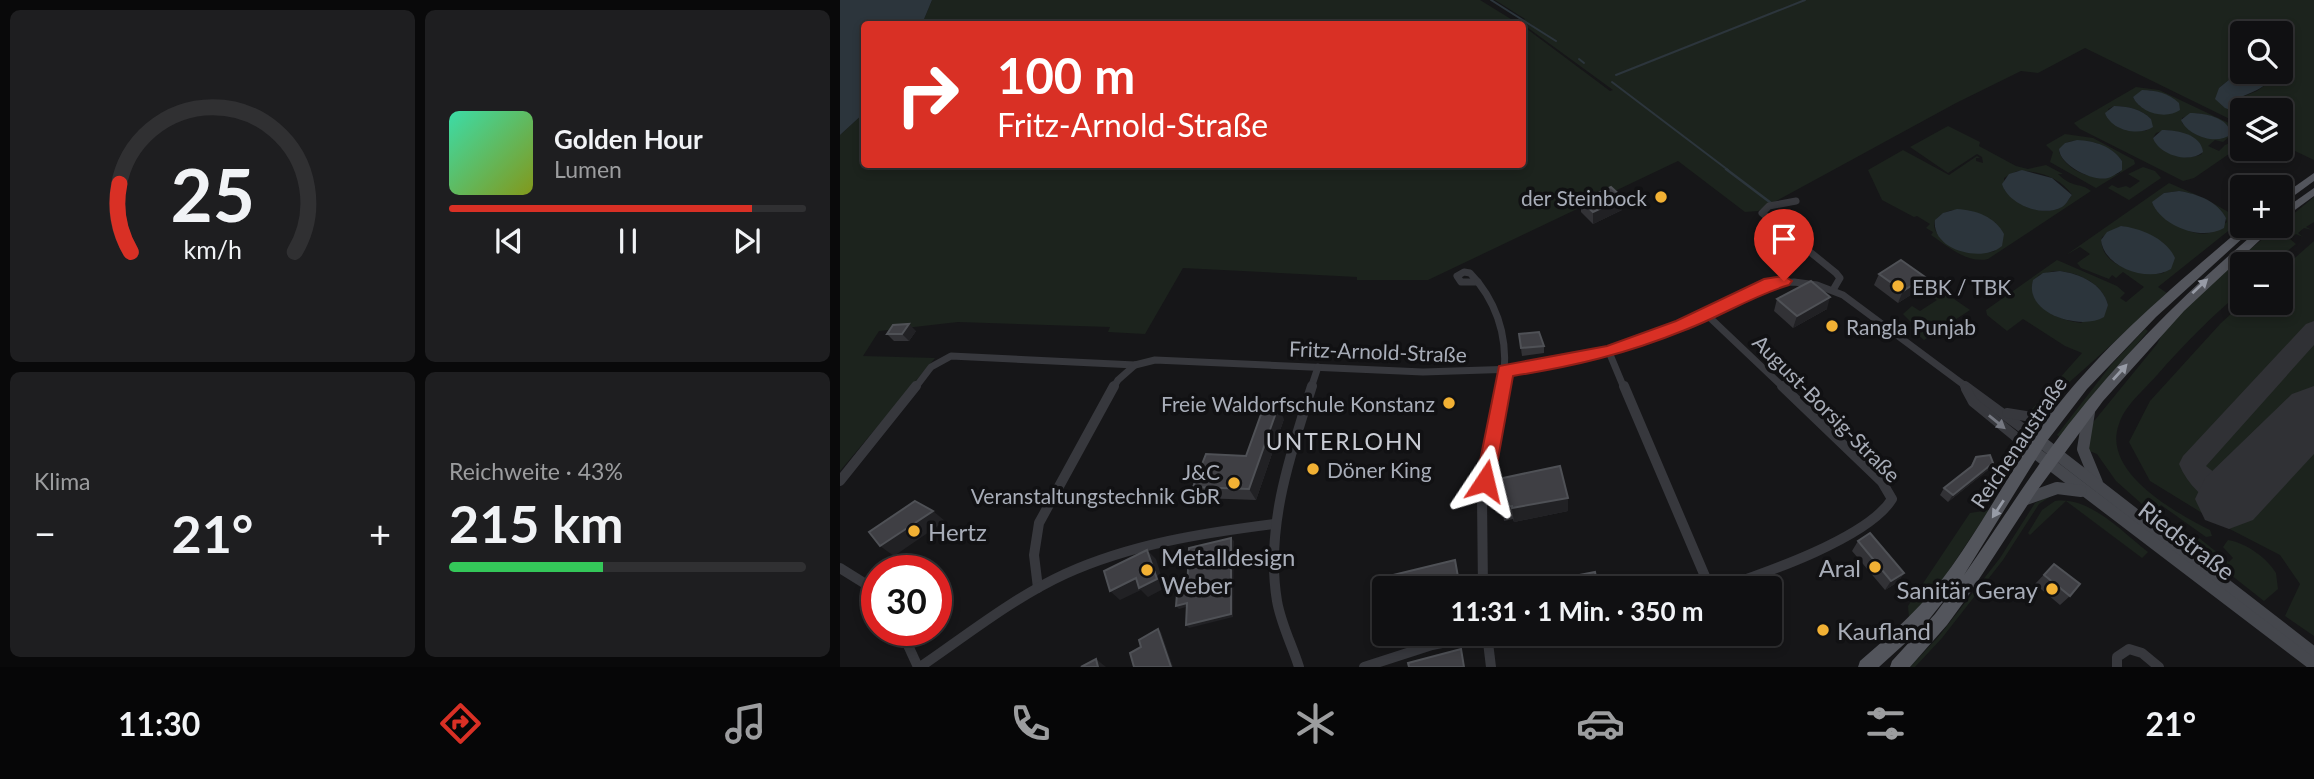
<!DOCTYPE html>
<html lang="de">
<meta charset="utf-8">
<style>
:root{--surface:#101012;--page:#1e1e20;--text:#f1f3f6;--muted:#9c9d9f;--line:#303032;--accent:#d93025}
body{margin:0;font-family:Lato,sans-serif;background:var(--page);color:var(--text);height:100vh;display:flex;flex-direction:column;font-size:26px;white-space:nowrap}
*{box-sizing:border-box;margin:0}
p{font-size:23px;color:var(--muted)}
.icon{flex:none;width:38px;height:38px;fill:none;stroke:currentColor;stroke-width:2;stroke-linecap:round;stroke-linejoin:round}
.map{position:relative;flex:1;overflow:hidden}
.side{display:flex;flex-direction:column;gap:10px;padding:10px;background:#09090a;width:840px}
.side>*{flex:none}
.banner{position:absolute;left:21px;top:21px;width:665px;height:147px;border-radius:7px;box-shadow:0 4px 10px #0003,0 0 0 2px var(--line);background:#d93025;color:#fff;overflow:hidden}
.buttons{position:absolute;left:1390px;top:21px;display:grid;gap:14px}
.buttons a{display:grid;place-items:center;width:63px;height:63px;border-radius:7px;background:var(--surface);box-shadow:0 4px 10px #0003,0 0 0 2px var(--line);font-size:35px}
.speed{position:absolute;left:21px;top:555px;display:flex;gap:14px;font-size:35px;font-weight:700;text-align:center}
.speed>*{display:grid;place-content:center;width:91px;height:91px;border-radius:50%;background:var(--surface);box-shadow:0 4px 10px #0003,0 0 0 2px var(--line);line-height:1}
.speed .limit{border:10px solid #d22;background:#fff;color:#111}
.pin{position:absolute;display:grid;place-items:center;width:60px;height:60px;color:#fff;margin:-72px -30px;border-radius:50% 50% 50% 0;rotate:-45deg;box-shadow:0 0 7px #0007}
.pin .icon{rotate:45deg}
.me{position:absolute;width:77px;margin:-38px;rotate:10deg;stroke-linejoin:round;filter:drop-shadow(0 0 5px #0008)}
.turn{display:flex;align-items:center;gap:24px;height:147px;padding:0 21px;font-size:32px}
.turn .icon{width:91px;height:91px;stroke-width:2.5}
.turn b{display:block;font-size:49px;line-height:60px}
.big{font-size:52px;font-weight:700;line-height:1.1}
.side .card{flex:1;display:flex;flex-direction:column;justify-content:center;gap:10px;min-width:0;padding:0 24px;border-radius:10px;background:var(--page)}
.side .dial{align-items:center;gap:0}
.dial svg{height:182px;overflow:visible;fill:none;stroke:var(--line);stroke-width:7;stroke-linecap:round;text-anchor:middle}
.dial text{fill:var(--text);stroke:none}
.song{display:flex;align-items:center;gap:21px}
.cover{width:84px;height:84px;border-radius:10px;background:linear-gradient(135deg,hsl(160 70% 55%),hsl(70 70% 35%))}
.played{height:7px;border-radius:4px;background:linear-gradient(90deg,var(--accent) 85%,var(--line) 85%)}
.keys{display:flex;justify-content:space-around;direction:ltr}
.heat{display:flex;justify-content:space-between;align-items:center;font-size:38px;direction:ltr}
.charge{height:10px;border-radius:5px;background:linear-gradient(90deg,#34c759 43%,var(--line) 0)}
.side .tiles{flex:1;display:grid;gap:10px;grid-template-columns:repeat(2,1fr)}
.trip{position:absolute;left:532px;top:576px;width:410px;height:70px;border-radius:7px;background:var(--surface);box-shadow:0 4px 10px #0003,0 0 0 2px var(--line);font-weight:700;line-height:70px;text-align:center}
.tabs{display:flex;height:112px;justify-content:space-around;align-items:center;background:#060607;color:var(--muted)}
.tabs .icon{width:49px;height:49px}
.tabs .selected{color:var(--accent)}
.tabs b{font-size:32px;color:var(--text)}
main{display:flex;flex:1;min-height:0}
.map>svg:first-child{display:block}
</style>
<main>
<section class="side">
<div class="tiles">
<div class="card dial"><svg viewBox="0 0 100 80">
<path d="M14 69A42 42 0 1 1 86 69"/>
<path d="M14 69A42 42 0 0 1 9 39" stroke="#d93025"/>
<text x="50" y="56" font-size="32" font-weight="700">25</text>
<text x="50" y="72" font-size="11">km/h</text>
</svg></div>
<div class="card">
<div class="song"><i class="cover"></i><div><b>Golden Hour</b><p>Lumen</p></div></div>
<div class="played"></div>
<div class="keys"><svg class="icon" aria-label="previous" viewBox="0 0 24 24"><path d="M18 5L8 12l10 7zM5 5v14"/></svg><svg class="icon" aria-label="pause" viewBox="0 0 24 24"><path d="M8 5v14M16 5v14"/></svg><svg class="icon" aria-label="next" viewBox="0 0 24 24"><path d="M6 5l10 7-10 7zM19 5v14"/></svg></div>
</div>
<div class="card"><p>Klima</p>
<div class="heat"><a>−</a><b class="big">21°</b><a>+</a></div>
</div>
<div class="card"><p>Reichweite · 43%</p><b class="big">215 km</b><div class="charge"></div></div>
</div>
</section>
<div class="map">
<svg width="1474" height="667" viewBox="0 0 1474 667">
<rect width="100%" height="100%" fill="#161618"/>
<g fill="#1c231d" fill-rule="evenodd">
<polygon points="92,0 640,0 679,24 82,24"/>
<polygon points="655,0 1474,0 1474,160 1440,144 1440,110 1404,110 1405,106 1400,101 1402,97 1417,91 1428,83 1431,75 1428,72 1440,72 1440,33 1402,33 1402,69 1379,88 1398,113 1402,112 1402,125 1245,48 1198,73 1181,71 1116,103 918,211 905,212 838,161 588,280 517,280 517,277 343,268 305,334 268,332 270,327 118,322 39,331 23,356 95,358 0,471 0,135 24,113 24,164 682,164 683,26 770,91 773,90 680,22 685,19"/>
<path d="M1296,87L1319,90L1395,126L1396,131L1383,142L1375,140L1368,146L1379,151L1385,145L1400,139L1402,145L1354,178L1343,181L1240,129L1234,123ZM1309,90L1321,93L1330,114C1316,114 1299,110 1293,97ZM1274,106C1288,106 1301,109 1311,119L1306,131L1280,127L1268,109ZM1357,113L1375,117L1377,139L1357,135L1342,123V118ZM1326,130L1343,133L1362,154C1343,162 1324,154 1313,138L1316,133Z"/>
<path d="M1108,126L1140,142L1139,146L1176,166L1188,169L1206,165L1223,174H1218C1233,189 1240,182 1251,191L1148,259C1128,264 1107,246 1091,235L1093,232L1086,228L1090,224L1077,216L1074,217L1042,200L1028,170L1063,150L1109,175L1137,156L1140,158H1136V161L1143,163L1142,157L1137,154L1108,173L1070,147ZM1177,171C1198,170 1221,178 1232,195C1229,198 1227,204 1221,207C1203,217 1176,205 1164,189V178ZM1112,210L1131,211L1156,223L1155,251C1125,261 1064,225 1112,210Z"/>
<path d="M1225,134L1253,138L1294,160L1295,164L1256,188L1210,162L1213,152L1206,145ZM1232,141C1251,139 1271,145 1282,161L1280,173C1259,182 1229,175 1219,152L1225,143Z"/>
<polygon points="1303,167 1315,171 1321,178 1289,200 1268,188 1272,185 1278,188 1286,186 1290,188 1300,181 1288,174"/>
<path d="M1329,183L1366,199L1402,220L1318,287L1327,293C1296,322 1266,350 1234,378C1220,390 1214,406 1195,414L1192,409L1242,353L1225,346L1183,319L1167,331L1147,315L1146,310L1217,260L1277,286L1285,293L1280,298L1286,302L1304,287L1283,272L1276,278L1272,275L1269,279L1241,268L1237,263L1250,254L1240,247L1226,255ZM1339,191C1357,194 1382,202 1387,222C1382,225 1377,230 1372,232C1353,240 1323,218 1313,202L1324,193ZM1282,226L1310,235L1323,243L1324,273C1303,277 1257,266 1262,237ZM1214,271C1236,271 1262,282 1268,305L1241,323C1219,320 1193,309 1192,284L1199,275Z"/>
<path d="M1474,197V222L1466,227L1472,230L1464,228L1458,233L1463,237L1456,234L1450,239L1456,244L1432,264H1402V291C1372,316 1344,344 1318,374C1305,389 1285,405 1279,424C1261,472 1336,513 1370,530L1372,536L1366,537L1321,505L1312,513L1276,481L1257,454L1247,450L1250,426L1317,344L1326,327L1397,260Z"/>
<polygon points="1474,241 1474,636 1445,616 1460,584 1440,555 1380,524 1310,481 1289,442 1310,401 1381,323 1403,303 1440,303 1440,271"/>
<polygon points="1101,290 1130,310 1084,340 1070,328 1074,325 1063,314 1072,306 1080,311 1097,300 1090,295"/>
<polygon points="1305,329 1308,331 1220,437 1217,435 1271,365"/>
<polygon points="1217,492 1199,504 1163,560 1102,638 1075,667 1070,667 1099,636 1160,558 1195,503"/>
<path d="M1215,501C1250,496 1282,532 1308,552L1302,558L1226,501L1190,535L1188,533L1202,510Z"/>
<polygon points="1149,510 1102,581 1069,618 1068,606 1130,513"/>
<path d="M1359,538L1389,562L1393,558L1383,547L1388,540C1406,543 1426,557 1436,573L1438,589L1424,601L1353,545Z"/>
</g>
<g fill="#2c353c">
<polygon points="0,0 92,0 82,24 24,24 24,113 0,135"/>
<path d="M1402,69V72H1428L1431,75C1426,89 1414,91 1401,97L1405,109L1398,113L1385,108L1375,99L1379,88Z"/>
<path d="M1302,90C1316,90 1328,93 1339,103L1340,110C1326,120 1300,113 1293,97Z"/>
<path d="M1274,106C1288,106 1301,109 1311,119L1313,127C1298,137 1271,130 1265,113Z"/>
<path d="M1350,113C1365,113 1388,117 1391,134C1377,146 1348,136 1341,120Z"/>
<path d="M1322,130C1337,130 1361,134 1363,152C1349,164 1319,155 1313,138Z"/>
<path d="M1237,140C1255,141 1272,146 1282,161V170C1278,173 1272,177 1268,178C1254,182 1220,166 1219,149L1225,143Z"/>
<path d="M1182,170L1212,178L1232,195C1229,198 1227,204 1222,207C1202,218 1168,204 1162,184L1169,174Z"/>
<path d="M1339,191C1358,194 1377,201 1386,218L1384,228C1361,242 1320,225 1312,202L1324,193Z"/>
<path d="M1117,209C1136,210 1155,217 1164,234L1162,246C1143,263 1091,251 1095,220L1103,213Z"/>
<path d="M1281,226C1300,228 1326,238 1335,258L1331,269C1309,283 1264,268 1261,240L1267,232Z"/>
<path d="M1220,271C1240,274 1262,283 1268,305L1264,317C1241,331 1183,314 1193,280L1203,273Z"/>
</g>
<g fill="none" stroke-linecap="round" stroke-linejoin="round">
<g stroke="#2c353c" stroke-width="2">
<polyline points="651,0 716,41"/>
<polyline points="739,59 744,63"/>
<polyline points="776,75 965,0"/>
<polyline points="772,82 888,170"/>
</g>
<polyline stroke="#2c353c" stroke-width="2.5" points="886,169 931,203"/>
<path fill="#303135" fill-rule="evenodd" d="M1474,321V345L1366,466L1398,491L1402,499L1398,507L1389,511C1366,502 1348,486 1339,464L1343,456L1466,324Z"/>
<polygon fill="#303135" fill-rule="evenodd" points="1474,386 1474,454 1413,520 1389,529 1365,520 1355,499 1365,478 1452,394"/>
<g stroke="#37383d" stroke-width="7">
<polyline points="956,201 929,206 922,213 996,273 1000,278 993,290"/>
<polygon points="624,272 630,273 638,282 621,282 617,276"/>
<path d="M638,282C662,313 669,350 662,388"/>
<polyline points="866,314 944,388"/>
<polyline points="769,352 784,388"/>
<polyline points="75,388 91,367 111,356 295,365 315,360 583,372 676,369 738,359 788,345 836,327 930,283 954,282 977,285 1003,295 1128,388"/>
<polyline points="273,388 278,380 295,365"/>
<polyline points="471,388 478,367"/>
</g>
<g stroke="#37383d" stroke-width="10">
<polyline points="784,386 870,588"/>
<polyline points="1125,386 1200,441"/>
<polyline points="1126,389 1133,402 1193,451"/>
<polyline points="1167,413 1198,418 1214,411 1221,412"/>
<polyline points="0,481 76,386"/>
<polyline points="0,568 24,583 37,598"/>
<polyline points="198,588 194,555 199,523 274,386"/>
<polyline points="643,588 642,499 662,386"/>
<path d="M881,588C925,573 1028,538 1052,499L1042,482L942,386"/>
<polyline points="61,630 78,667"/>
<polyline points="647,634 651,667"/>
<path d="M80,667C127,635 173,598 225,574C291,544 363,533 434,524"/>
<path d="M459,667C452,645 441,624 437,601C425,528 450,455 472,386"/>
<polyline points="524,667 592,645 646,634"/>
<polyline points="1277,667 1277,657 1289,649 1302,653 1319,667"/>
</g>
<g stroke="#45474d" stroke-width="12">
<polyline points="1249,412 1243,449 1257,483"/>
<polyline points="1200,441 1474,653"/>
<polyline points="1193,451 1474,665"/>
<polyline points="1183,500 1217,488 1241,491"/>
</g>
<g fill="#53555c" fill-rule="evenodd">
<polygon points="1474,173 1474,181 1440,206 1440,197"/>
<polygon points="1474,188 1474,196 1440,221 1440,212"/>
<path d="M1404,226H1416L1316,317L1247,389L1207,441L1124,575C1159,525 1191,473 1228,425C1286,351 1352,286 1423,226H1435L1344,311L1263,401L1196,492L1126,599L1107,625L1070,667H1050L1052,661L1095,614L1122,578L1083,627L1039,667H1018L1020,661C1054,632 1086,603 1112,566C1149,514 1178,456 1217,406C1271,338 1339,282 1404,226Z"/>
</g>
</g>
<g fill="#323236">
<polygon points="783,198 782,210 753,224 741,212 741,201"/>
<polygon points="1039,274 1080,289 1058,303 1034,285"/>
<polygon points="937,299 987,309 953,328 934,311"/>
<polygon points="76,331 69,341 54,341 47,334"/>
<polygon points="679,334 704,346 704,353 682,356"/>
<polygon points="444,419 416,500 361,498 353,487 406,456"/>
<polygon points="1136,457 1153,463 1148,470 1108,502 1100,495 1104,488 1130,467"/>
<polygon points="658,479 728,498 728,511 674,522 673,519 664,521"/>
<polygon points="1018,541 1064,573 1058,582 1045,590 1012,551"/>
<polygon points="1214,564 1230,596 1220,605 1195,584"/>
</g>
<g fill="#212124">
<polygon points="783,198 782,210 753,224 753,212"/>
<polygon points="1085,277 1080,289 1058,303 1063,291"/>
<polygon points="990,297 987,309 953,328 957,316"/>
<polygon points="69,324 76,331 69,341 62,334"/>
<polygon points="438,407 444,419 416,500 409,489"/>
<polygon points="1153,463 1148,470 1108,502 1113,495"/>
<polygon points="728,498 728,511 674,522 672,508"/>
<polygon points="93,511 105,521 54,556 40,546"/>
<polygon points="391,538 394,541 393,617 349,628 346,625"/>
<polygon points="307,550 316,559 325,588 308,597 301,590 280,600 270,591 296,578"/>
<polygon points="1064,573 1058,582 1045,590 1051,581"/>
<polygon points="347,603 350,606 339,609 336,606"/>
<polygon points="318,629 321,632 333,667 331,667"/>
<polygon points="256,659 266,667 258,667"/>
</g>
<g fill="#3f3f44" stroke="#4f5156" stroke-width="2">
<polygon points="771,187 783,198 753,212 741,201"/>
<polygon points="1061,260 1085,277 1063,291 1039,274"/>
<polygon points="971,281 990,297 957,316 937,299"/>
<polygon points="69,324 62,334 47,334 53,325"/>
<polygon points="699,332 704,346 681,348 679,334"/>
<polygon points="424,406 438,407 409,489 353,487 366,454 406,456"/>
<polygon points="1150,455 1153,463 1113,495 1104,488 1132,466 1136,457"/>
<polygon points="720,466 728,498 672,508 672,506 662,507 658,479"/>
<polygon points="75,501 93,511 40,546 29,532"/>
<polygon points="1030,533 1064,573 1051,581 1018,541"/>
<polygon points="391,538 391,614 346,625 347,603 336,606 337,594 347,591 349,548"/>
<polygon points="307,550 317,579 299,588 296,578 270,591 264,571"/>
<polygon points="615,560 620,588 554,588 553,575"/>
<polygon points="1214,564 1240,584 1230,596 1204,575"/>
<polygon points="755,572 758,587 736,588 734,576"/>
<polygon points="318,629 331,667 294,667 290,653 301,647 299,640"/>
<polygon points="621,649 624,667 569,667 568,663"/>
<polygon points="256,659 258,667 241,667"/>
</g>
<defs><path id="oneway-solid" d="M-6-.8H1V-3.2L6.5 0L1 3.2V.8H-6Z" transform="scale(1.75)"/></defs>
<g fill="#979ba6">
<use href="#oneway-solid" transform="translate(1360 286) rotate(-43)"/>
<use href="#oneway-solid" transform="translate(1280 372) rotate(-48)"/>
<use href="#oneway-solid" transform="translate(1158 509) rotate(123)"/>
</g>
<use fill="#757881" href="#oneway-solid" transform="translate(1157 422) rotate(39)"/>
<path fill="#d93025" stroke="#8d1f18" stroke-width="2" d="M944,276L952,281L949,285C912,296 882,316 845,330C786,354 735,366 673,376L654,481L651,486L645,489L638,486L636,481L659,366L767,346L836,321L924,279Z"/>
<g fill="#f2b134" stroke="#111113" stroke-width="2.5">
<circle cx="821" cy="197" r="7"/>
<circle cx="1058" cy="286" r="7"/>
<circle cx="992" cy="326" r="7"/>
<circle cx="609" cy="403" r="7"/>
<circle cx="473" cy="469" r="7"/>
<circle cx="394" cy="483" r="7"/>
<circle cx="74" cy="531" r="7"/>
<circle cx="1035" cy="567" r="7"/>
<circle cx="307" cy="570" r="7"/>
<circle cx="1212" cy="589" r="7"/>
<circle cx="983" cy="630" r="7"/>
</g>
<g text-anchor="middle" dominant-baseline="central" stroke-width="7" stroke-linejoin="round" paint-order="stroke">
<g font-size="21" fill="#a8adb8" stroke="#111113" text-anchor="end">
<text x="807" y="197">der Steinbock</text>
<text x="1072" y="286" text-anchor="start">EBK / TBK</text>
<text x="1006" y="326" text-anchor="start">Rangla Punjab</text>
<text x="595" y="403">Freie Waldorfschule Konstanz</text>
<text x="487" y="469" text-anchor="start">Döner King</text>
<text x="380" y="471">J&amp;C<tspan x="380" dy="24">Veranstaltungstechnik GbR</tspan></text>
</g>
<g font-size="21" fill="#a8adb8" stroke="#111113">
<text transform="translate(538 351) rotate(2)">Fritz-Arnold-Straße</text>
<text transform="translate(987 408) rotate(45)">August-Borsig-Straße</text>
<text transform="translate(1178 442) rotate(-56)">Reichenaustraße</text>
</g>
<g font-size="23" letter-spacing="2" fill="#c9ccd4" stroke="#111113">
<text x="505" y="441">UNTERLOHN</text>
</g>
<g font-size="24" fill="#a8adb8" stroke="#111113" text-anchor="start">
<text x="88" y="531">Hertz</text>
<text x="321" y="556">Metalldesign<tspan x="321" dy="28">Weber</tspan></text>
<text x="1021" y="567" text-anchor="end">Aral</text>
<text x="1198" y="589" text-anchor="end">Sanitär Geray</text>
<text x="997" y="630">Kaufland</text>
</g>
<g font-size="24" fill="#a8adb8" stroke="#111113">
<text transform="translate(1347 540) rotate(37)">Riedstraße</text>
</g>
</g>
</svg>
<div class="buttons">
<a><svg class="icon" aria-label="search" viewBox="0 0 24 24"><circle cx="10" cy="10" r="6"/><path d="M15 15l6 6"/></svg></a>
<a><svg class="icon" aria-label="layers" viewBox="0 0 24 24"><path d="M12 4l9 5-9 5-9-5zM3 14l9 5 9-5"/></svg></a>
<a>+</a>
<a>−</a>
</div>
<div class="speed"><div class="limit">30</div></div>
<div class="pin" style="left:944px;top:281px;background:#d93025"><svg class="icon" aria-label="arrive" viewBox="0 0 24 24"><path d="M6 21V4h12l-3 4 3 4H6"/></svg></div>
<svg class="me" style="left:645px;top:481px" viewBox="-20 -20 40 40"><path d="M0-17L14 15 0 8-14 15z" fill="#d93025" stroke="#fff" stroke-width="4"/></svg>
<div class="trip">11:31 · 1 Min. · 350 m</div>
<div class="banner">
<div class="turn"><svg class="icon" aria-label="right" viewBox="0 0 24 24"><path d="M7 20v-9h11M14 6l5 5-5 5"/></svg><div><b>100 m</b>Fritz-Arnold-Straße</div></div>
</div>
</div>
</main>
<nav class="tabs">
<b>11:30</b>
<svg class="icon selected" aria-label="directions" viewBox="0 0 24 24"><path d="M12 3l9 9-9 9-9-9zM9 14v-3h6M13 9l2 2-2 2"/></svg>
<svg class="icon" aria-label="music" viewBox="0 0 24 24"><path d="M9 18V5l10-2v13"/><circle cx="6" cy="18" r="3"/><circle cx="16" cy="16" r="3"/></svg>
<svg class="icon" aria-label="phone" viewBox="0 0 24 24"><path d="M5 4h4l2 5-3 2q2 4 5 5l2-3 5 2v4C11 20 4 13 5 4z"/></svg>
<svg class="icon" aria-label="climate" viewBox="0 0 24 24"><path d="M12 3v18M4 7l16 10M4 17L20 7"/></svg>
<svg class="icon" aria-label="car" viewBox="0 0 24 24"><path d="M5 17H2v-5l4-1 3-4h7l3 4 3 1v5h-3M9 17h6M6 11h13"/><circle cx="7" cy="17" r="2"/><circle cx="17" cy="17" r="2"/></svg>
<svg class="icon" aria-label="filters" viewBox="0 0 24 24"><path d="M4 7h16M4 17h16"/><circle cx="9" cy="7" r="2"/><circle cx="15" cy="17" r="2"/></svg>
<b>21°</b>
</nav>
